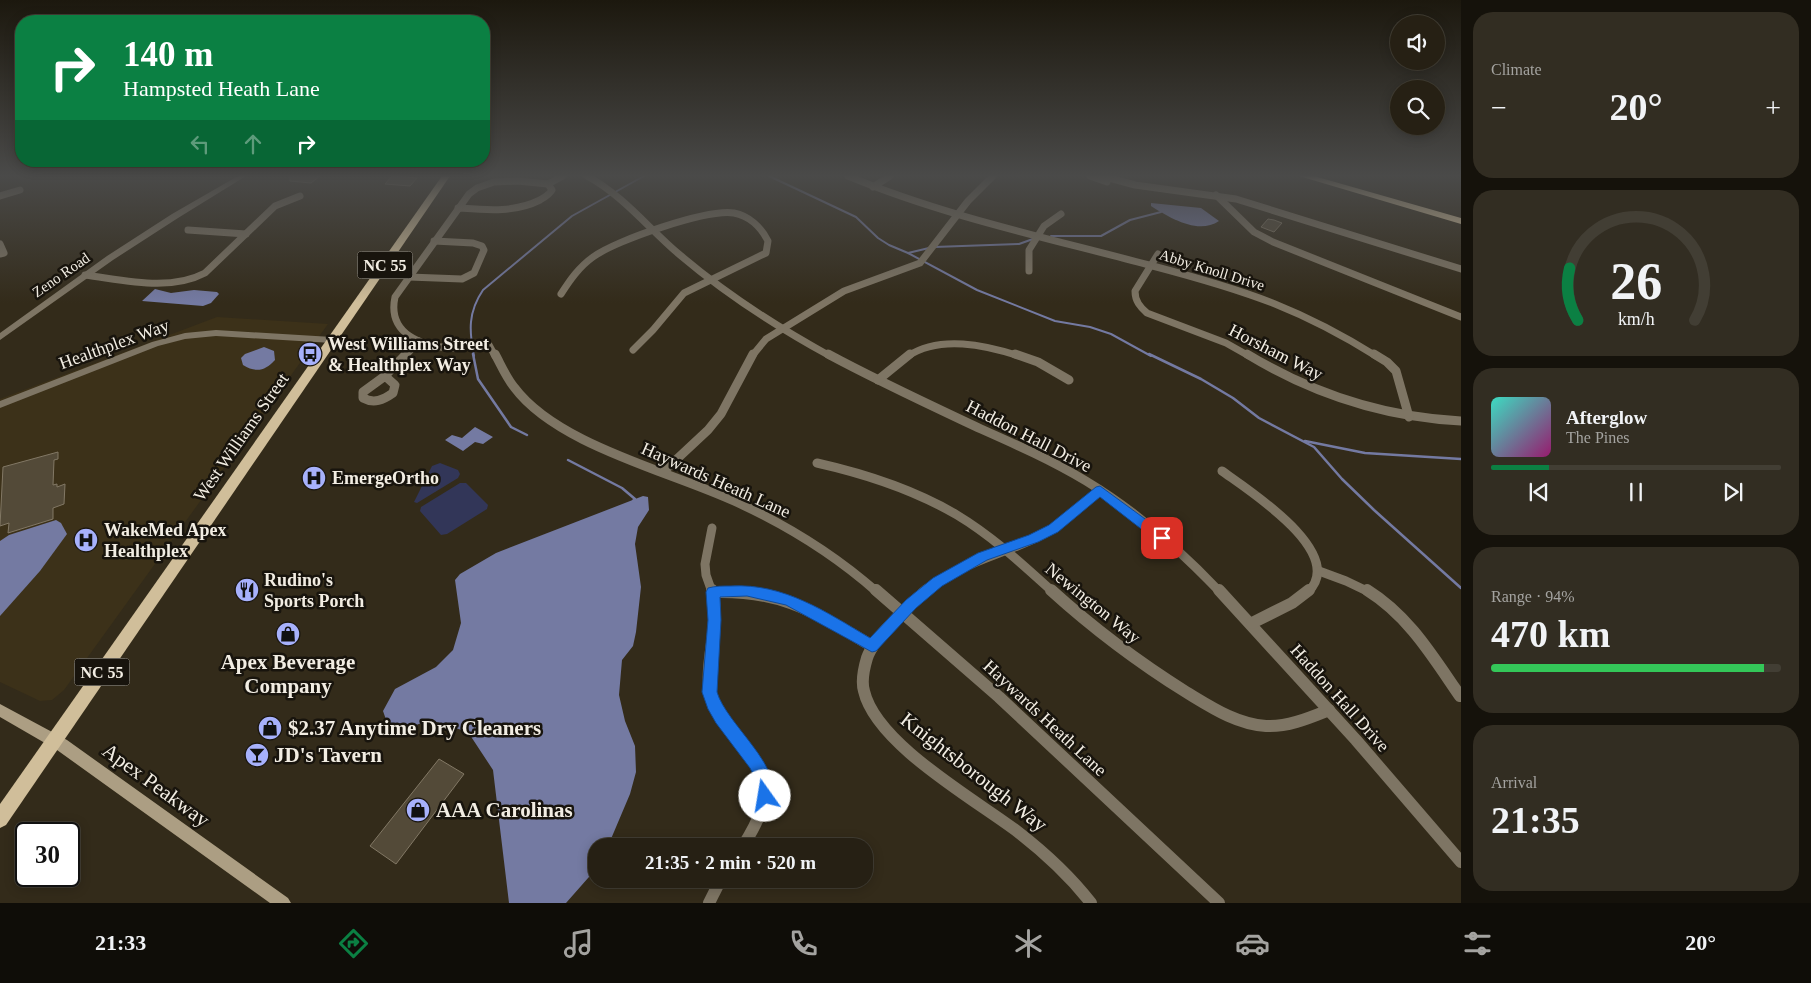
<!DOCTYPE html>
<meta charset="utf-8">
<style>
:root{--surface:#262014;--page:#322d22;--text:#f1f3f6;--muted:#a4a3a0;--line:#423e34;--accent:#0b8043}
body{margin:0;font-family:Georgia,serif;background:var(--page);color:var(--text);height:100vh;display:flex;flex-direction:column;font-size:19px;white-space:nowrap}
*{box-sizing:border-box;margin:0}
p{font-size:16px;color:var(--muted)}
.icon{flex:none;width:28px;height:28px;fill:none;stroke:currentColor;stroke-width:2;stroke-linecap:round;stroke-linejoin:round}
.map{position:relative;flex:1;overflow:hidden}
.panel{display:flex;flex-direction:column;gap:12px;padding:12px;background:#15120b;width:350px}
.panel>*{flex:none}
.hud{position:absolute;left:15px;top:15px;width:475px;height:152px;border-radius:20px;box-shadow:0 2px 12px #0003,0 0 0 1px var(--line);background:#0b8043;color:#fff;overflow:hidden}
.tools{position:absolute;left:1390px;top:15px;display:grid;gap:10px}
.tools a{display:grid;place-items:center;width:55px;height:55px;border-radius:50%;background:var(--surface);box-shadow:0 2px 12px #0003,0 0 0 1px var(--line);font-size:25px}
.speed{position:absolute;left:15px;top:822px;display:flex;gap:10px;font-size:25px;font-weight:700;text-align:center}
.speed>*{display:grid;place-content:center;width:65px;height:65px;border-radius:50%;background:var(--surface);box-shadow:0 2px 12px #0003,0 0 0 1px var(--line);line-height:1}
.speed .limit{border:2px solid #111;border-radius:8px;background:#fff;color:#111}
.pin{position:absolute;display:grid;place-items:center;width:42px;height:42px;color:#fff;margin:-21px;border-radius:10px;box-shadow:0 2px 8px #0006}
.me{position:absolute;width:55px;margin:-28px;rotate:347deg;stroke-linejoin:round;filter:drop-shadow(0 0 4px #0008)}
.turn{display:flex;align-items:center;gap:18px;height:105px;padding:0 25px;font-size:22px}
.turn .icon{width:65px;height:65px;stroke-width:2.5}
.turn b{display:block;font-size:35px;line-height:42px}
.lanes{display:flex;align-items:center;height:48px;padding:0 25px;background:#0003;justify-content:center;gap:25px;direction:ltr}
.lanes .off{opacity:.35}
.big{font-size:38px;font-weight:800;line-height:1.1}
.panel .tile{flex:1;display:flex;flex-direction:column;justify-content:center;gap:8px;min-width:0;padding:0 18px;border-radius:20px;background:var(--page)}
.panel .dial{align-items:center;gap:0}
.dial svg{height:130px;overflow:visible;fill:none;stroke:var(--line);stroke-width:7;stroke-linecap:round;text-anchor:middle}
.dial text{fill:var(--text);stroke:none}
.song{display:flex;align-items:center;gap:15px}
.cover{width:60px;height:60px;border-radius:8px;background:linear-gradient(135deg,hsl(170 70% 55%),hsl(320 70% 35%))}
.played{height:5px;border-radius:2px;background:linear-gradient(90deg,var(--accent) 20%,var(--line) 20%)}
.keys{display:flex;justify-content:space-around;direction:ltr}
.heat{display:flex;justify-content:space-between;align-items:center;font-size:28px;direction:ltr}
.charge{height:8px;border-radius:4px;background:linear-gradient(90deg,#34c759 94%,var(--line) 0)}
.trip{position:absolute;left:588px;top:838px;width:285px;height:50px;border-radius:20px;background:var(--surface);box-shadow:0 2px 12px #0003,0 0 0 1px var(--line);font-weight:800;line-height:50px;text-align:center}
.tab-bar{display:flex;height:80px;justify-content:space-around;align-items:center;background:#0f0d08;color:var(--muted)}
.tab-bar .icon{width:35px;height:35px}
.tab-bar .active{color:var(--accent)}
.tab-bar b{font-size:22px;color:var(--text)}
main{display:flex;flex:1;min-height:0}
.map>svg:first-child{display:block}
</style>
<main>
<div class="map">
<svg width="1461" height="903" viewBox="0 0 1461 903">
<rect width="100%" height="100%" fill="#332b1a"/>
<polygon fill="#3c3119" points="217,317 328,324 64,690 52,700 40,701 0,682 0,399"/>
<g fill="#323658">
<polygon points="440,463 458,470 460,474 458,478 417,503 414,502 432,466"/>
<polygon points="460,483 466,483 488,505 487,509 447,534 441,535 420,511 421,507"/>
</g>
<g fill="#747aa2">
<path d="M1151,203L1201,208L1219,221C1198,235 1170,218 1151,206Z"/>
<polygon points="155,289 171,293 194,290 217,292 219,294 211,303 203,306 142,301"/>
<path d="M264,347L274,351L275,360C265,371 256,373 243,365L241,358L245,354Z"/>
<polygon points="475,427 493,437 483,444 475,442 463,451 445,440 452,435 462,438"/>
<polygon points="643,496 648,497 649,510 638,527 635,544 641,587 636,632 633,646 622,660 619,695 625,721 635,746 636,772 630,794 608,846 596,846 596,869 566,903 509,903 493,770 468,732 430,720 391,734 383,711 395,689 436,667 453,650 461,623 455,580 460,574 496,553"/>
<polygon points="56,520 61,523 67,534 40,571 0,616 0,541 9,535"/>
</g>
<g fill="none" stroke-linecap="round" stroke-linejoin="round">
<g stroke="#747aa2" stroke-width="2">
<polyline points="769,176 856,217 878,238 889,245 908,253 977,290 1055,321 1090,327 1111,334 1151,356"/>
<polyline points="1051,236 1101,236 1130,220 1161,212"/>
<polyline points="934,247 1019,244 1033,239"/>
<polyline points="908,253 929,248"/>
<path d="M474,356C469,331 468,312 483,290L572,216L644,176"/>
</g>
<g stroke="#747aa2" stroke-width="2.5">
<polyline points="473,354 478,379 511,427 527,435"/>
<polyline points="1149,354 1201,379 1233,398 1259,418 1314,447 1342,479 1374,510 1461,588"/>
<polyline points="1305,441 1365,453 1461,459"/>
<polyline points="568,460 622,488 635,499 633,501"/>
</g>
</g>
<g fill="#534a38" stroke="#827865">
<polygon points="290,176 320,176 311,183 290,181"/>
<polygon points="392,176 395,176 417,178 410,186 385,184"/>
<polygon points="1268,219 1274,220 1282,223 1274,232 1261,227"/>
<polygon points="58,452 58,459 54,460 53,485 57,484 57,487 65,484 64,504 53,508 53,519 8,533 9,523 0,526 3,467"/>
<polygon points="439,759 464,774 396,864 370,846"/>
</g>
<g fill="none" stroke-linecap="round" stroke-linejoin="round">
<g stroke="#7e7564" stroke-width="7">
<path d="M587,176C624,196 649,229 680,255C726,294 777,327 830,356"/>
<path d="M848,176C944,216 1048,238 1149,265C1191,276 1235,288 1275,304C1310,318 1344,336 1376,356"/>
<polyline points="1090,176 1107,182"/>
<polyline points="1102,176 1135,185 1236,199 1461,269"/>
<polyline points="873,187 890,176"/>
<polyline points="1216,195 1254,232 1273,242 1461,317"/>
<polyline points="0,196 20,190"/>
<path d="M458,208C486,210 514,213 540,200C545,197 549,195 552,190L548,184"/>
<polyline points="188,230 246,234"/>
<polyline points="0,244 4,253 0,254"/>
<path d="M1158,254L1135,291C1135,301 1140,307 1147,313L1226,343L1249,356"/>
<polyline points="1029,271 1029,250 1044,226 1061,214"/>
<path d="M85,275C124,280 169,292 205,273L275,206L300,196"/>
<polyline points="409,277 462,279 474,273 484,250 482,246 473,243 434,241"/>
<path d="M561,294C570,280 579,267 593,257C616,240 707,209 734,213C749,216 761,227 768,241L766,253L684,293L653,330L633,350"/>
<polyline points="405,356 419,341"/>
<path d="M495,356L489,345C477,345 465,348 453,348C422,347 387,334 395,297L469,194L477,188L494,182L518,181L548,184L563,176"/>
<polyline points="752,356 766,339 844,291 920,263 968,201 993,176"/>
<path d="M908,356C940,335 985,345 1019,356"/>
</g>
<g stroke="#7e7564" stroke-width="9">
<path d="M495,354C501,365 506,377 514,387C557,445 669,471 734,501C785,524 835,555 877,592"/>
<path d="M828,354C878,381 930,405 981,429C1017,445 1053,461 1086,481C1136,511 1180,550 1220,592"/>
<polyline points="1015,354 1038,362 1069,380"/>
<path d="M1247,354C1313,394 1383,417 1461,421"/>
<polyline points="1374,354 1387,362 1396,371 1409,417"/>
<path d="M385,376L395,385L393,393C383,400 374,404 363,398V392Z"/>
<polyline points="385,376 406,354"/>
<polyline points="878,380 910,354"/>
<path d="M817,463C866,474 913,489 957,515C992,536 1022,564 1053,592"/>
<path d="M1222,471C1248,490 1348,553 1308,592"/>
<polyline points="663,472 708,430 721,414 753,354"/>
<polyline points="712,528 705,564 706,575 712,592"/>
<polyline points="1319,571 1346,581 1369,592"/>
<polyline points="721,592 743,592"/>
<path d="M925,592C960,562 1003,555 1042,535C1064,523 1082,506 1100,490"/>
</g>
<g stroke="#7e7564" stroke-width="12">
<path d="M712,590C721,624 704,660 710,694C713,707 721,717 729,727C766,775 778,791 743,846"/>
<polyline points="876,590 999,697 1219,903"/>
<path d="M927,590C909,606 874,637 867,658C864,668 861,681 864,691C876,744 976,800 1018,832C1045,853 1070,876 1091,903"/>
<path d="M1051,590C1094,629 1138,662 1186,692C1211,707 1236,724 1266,726C1288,727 1309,718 1329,710"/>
<polyline points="1219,590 1356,740 1461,862"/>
<path d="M1367,590C1409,616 1433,657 1460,696"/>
<path d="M713,592C783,590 814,612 872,646"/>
<polyline points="1252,623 1292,603 1309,590"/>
<polyline points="709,903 721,879"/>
</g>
<g fill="#7e7564" fill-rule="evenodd">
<polygon points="238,176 246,176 178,218 113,260 0,340 0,333 107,256 172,214"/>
<polygon points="216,330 332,337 336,340 332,343 216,336 185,339 158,346 0,408 0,401 152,342 185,333"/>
</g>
<polygon fill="#ac9e83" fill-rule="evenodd" points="0,704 67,740 288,898 291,903 270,903 57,750 0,717"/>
<polygon fill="#d0be9a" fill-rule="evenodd" points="442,176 450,176 6,825 0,828 0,804"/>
<polygon fill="#e0cca5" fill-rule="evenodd" points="1299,176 1314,176 1461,218 1461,224"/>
</g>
<linearGradient id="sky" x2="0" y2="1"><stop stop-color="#1c180e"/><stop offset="0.58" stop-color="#4a4a49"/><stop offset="1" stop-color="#4a4a49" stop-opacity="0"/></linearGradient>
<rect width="1461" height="303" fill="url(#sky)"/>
<path fill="#1a73e8" stroke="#114b97" d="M1100,486L1167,535L1169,538L1167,542H1158L1100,497L1058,532L1038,542L987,560L942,586L916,608L876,651L872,652L786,605L747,596L720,597L721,620L717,692C726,724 785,767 771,801L765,804L760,801L755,778L750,768L716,723L708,709L702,692L708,620L706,592L708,588C715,586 723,586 731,586C784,583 826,612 870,638L906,600L933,578L978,553L1029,535L1049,525L1096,487Z"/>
<defs>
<g id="bus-disc" transform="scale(1.25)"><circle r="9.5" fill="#a7b1fc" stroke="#18140d"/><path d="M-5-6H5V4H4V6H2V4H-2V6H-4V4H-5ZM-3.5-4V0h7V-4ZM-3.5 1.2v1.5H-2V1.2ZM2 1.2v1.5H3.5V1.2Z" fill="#111"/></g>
<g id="hospital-disc" transform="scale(1.25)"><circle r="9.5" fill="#a7b1fc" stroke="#18140d"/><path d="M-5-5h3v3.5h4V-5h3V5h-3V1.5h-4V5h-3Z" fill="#111"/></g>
<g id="restaurant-disc" transform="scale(1.25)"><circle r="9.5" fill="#a7b1fc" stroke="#18140d"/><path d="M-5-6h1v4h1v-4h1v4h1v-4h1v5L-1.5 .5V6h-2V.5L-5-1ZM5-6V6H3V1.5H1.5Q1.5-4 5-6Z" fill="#111"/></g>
<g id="shop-disc" transform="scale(1.25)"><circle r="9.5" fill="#a7b1fc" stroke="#18140d"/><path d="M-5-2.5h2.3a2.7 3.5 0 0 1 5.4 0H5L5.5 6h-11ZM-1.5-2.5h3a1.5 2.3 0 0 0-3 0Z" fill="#111"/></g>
<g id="bar-disc" transform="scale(1.25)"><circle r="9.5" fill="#a7b1fc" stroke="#18140d"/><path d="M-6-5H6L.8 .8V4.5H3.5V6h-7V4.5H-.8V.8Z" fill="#111"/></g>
</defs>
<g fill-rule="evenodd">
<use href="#bus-disc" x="310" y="354"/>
<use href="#hospital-disc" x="314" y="478"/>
<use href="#hospital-disc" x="86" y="540"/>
<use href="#restaurant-disc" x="247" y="590"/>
<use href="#shop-disc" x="288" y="634"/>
<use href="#shop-disc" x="270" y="728"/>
<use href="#bar-disc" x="257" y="755"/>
<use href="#shop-disc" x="418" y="810"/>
</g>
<g text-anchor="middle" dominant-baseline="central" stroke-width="5" stroke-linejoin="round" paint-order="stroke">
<g font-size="15" fill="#f2ede3" stroke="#18140d">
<text transform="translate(1212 270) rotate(17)">Abby Knoll Drive</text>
<text transform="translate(61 275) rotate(-35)">Zeno Road</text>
</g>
<g fill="#18140d" stroke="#b1aca3" stroke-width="1">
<rect x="357.5" y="251.5" width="55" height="27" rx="4"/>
<rect x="74.5" y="658.5" width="55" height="27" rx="4"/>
</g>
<g font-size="16" font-weight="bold" fill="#f2ede3">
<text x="385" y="265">NC 55</text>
<text x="102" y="672">NC 55</text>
</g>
<g font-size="18" fill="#f2ede3" stroke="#18140d">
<text transform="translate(114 344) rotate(-20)">Healthplex Way</text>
<text transform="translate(1276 352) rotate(27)">Horsham Way</text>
<text transform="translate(1029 436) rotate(27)">Haddon Hall Drive</text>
<text transform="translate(241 437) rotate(-55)">West Williams Street</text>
<text transform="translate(716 480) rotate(24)">Haywards Heath Lane</text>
<text transform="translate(1093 603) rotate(39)">Newington Way</text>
<text transform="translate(1340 698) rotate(48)">Haddon Hall Drive</text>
<text transform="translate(1045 718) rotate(43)">Haywards Heath Lane</text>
</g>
<g font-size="18" font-weight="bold" fill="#f2ede3" stroke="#18140d" text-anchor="start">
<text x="328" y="344">West Williams Street<tspan x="328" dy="21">&amp; Healthplex Way</tspan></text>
<text x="332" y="478">EmergeOrtho</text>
<text x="104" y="530">WakeMed Apex<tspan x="104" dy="21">Healthplex</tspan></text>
<text x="264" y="580">Rudino's<tspan x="264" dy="21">Sports Porch</tspan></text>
</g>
<g font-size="21" font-weight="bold" fill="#f2ede3" stroke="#18140d" text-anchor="start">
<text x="288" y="662" text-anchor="middle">Apex Beverage<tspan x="288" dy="24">Company</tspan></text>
<text x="288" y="728">$2.37 Anytime Dry Cleaners</text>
<text x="274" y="755">JD's Tavern</text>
<text x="436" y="810">AAA Carolinas</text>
</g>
<g font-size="21" fill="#f2ede3" stroke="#18140d">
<text transform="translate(974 772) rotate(38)">Knightsborough Way</text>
<text transform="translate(156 785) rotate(36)">Apex Peakway</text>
</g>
</g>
</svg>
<div class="tools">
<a><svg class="icon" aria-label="sound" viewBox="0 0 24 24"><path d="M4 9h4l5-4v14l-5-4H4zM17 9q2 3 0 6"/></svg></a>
<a><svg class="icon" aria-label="search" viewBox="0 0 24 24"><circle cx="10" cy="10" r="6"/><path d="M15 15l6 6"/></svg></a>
</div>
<div class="speed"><div class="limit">30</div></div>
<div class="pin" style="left:1162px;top:538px;background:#d93025"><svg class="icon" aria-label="arrive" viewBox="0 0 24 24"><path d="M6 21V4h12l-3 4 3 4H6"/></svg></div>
<svg class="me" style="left:765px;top:796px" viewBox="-20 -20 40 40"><circle r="19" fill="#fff"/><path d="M0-13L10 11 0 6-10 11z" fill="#1a73e8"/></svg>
<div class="trip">21:35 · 2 min · 520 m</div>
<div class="hud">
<div class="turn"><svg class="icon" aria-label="right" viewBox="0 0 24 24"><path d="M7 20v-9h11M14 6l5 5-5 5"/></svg><div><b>140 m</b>Hampsted Heath Lane</div></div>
<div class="lanes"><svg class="icon off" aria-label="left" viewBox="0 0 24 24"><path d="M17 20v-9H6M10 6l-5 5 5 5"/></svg><svg class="icon off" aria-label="ahead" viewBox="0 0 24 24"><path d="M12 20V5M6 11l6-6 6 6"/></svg><svg class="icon" aria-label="right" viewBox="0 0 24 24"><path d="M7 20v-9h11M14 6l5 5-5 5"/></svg></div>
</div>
</div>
<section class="panel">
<div class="tile"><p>Climate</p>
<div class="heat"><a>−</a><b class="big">20°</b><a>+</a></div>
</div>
<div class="tile dial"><svg viewBox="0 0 100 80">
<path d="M14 69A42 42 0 1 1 86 69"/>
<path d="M14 69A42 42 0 0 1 9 37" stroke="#0b8043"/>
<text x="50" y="56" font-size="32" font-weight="700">26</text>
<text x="50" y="72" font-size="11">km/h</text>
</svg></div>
<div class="tile">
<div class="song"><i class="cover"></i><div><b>Afterglow</b><p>The Pines</p></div></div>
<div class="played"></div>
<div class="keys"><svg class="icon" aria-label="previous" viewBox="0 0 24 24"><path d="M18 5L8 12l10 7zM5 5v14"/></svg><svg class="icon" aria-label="pause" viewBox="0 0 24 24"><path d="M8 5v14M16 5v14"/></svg><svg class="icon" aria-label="next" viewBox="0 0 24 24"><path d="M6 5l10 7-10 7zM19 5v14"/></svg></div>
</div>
<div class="tile"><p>Range · 94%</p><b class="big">470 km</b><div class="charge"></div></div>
<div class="tile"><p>Arrival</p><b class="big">21:35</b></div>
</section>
</main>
<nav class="tab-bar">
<b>21:33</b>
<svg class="icon active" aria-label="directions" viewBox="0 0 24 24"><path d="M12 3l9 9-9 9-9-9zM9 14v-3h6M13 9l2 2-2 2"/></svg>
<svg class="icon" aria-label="music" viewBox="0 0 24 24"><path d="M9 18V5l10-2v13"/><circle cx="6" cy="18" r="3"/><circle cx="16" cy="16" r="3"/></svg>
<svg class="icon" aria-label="phone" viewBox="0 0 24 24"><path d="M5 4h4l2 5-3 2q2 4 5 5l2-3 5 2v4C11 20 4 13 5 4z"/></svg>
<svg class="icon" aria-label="climate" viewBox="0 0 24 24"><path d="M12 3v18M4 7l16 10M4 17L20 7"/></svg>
<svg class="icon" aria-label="car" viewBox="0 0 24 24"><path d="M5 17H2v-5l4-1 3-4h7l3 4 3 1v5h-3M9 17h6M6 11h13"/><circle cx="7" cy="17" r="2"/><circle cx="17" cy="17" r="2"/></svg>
<svg class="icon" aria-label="filters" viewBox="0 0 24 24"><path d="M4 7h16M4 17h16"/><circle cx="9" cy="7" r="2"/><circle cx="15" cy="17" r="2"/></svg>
<b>20°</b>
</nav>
